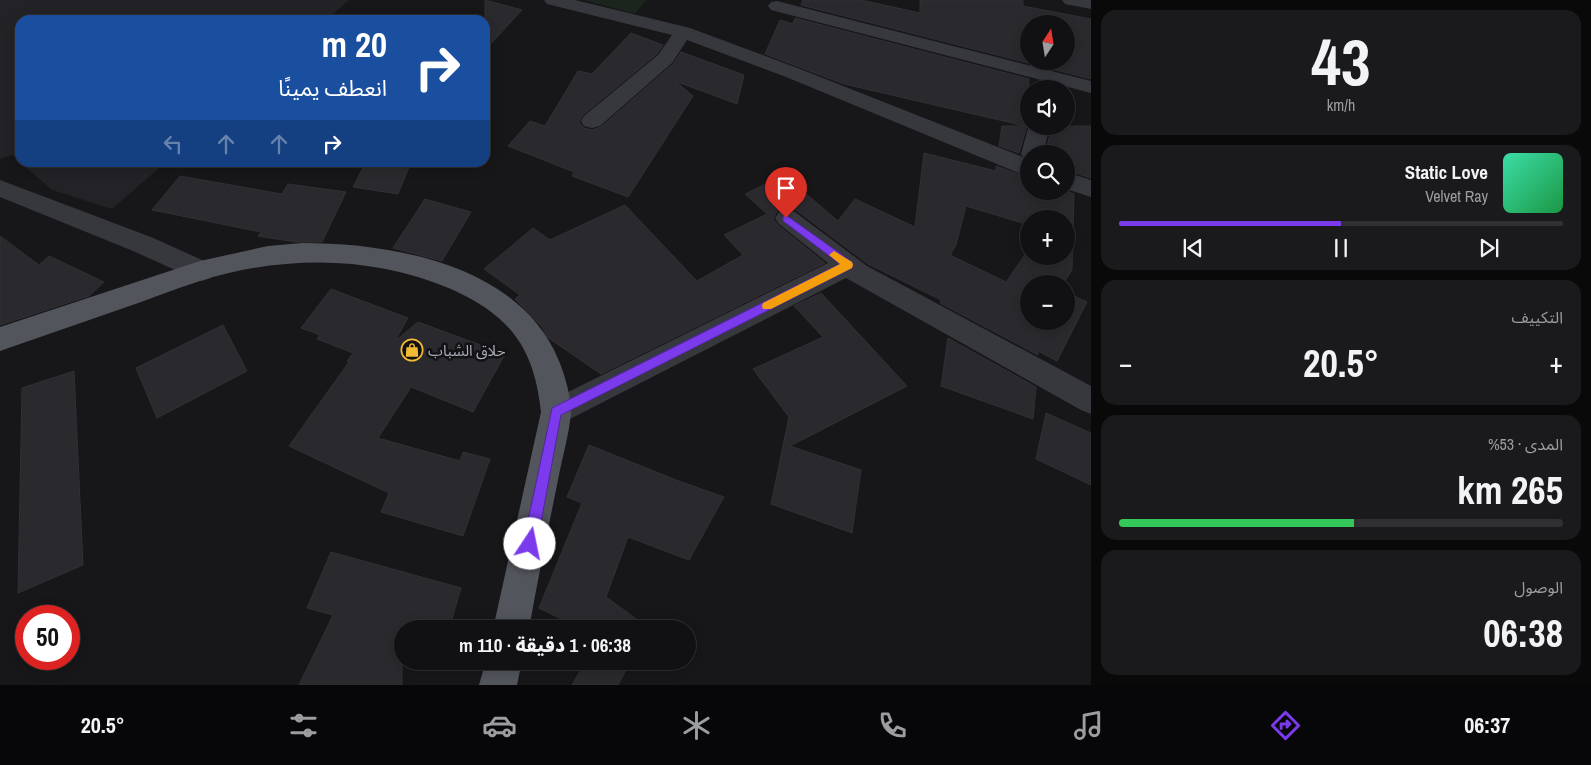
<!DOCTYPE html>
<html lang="ar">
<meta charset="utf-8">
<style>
:root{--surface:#111013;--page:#1a191c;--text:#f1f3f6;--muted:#9c9da0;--line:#303033;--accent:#7c3aed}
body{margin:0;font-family:"Archivo Narrow","Noto Sans Arabic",sans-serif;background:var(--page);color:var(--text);direction:rtl;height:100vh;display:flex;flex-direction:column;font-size:19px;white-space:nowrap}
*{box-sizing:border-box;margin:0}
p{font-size:16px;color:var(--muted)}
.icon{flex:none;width:28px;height:28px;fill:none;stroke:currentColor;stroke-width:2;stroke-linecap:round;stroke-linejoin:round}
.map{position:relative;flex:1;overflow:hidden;direction:ltr}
.sheet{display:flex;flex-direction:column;gap:10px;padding:10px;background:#09090a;width:500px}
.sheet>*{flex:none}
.top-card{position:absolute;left:15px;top:15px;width:475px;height:152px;border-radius:15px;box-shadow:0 2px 12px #0003,0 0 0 1px var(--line);direction:rtl;background:#1a4fa0;color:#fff;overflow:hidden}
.needle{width:32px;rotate:12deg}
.tools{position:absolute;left:1020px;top:15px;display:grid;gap:10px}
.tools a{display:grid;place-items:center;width:55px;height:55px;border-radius:50%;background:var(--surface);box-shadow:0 2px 12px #0003,0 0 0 1px var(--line);font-size:25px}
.speed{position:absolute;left:15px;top:605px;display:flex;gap:10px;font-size:25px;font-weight:700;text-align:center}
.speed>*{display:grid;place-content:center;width:65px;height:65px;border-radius:50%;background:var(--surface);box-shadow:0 2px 12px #0003,0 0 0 1px var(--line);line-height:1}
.speed .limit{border:8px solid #d22;background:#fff;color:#111}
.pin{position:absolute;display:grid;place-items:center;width:42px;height:42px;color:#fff;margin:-51px -21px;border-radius:50% 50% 50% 0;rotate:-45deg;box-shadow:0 0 5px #0007}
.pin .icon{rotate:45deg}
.me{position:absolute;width:55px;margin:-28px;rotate:11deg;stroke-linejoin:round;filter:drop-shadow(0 0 4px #0008)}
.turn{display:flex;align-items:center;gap:18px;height:105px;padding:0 20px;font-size:22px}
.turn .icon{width:65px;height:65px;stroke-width:2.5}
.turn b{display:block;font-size:35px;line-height:42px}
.lanes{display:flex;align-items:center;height:48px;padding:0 20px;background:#0003;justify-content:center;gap:25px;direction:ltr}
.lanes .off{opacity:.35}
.big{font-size:38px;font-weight:800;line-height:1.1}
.sheet .widget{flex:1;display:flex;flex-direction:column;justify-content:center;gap:8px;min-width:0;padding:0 18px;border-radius:15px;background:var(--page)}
.sheet .dial{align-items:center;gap:0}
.dial b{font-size:65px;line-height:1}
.song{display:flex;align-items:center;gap:15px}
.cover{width:60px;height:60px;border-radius:8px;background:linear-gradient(135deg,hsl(160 70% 55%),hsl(140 70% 35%))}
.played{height:5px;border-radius:2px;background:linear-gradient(90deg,var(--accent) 50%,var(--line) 50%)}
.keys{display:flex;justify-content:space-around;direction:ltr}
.heat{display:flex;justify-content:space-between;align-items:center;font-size:28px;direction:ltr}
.charge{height:8px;border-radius:4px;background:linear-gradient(90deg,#34c759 53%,var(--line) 0)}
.trip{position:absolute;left:394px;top:620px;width:302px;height:50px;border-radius:25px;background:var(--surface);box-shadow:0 2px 12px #0003,0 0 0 1px var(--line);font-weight:800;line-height:50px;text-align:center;direction:rtl}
.dock{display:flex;height:80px;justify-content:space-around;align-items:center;background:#070608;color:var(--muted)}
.dock .icon{width:35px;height:35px}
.dock .active{color:var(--accent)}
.dock b{font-size:22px;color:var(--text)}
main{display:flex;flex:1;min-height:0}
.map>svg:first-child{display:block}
</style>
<main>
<section class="sheet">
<div class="widget dial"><b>43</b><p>km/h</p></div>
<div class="widget">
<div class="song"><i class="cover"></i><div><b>Static Love</b><p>Velvet Ray</p></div></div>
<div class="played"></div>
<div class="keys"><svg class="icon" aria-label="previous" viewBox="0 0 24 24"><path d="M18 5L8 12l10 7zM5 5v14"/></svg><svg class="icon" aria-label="pause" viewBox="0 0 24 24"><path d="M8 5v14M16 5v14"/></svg><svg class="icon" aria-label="next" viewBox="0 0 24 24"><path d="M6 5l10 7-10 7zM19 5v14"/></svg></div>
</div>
<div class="widget"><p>التكييف</p>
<div class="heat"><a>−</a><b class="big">20.5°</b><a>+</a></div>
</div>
<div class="widget"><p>المدى · 53%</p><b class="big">265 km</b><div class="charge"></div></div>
<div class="widget"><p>الوصول</p><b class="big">06:38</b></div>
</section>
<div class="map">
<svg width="1091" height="685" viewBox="0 0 1091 685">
<rect width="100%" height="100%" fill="#171619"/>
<g fill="#232226">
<polygon points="0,0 349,0 326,20 20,20 20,162 13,155 0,159"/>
<polygon points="21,163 165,163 112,209 52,190"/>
</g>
<polygon fill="#1c241e" points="584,0 646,0 635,14"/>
<g fill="#2a292d" stroke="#313035" fill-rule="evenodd">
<polygon points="485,0 522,10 485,50"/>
<path d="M803,0H861L920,13V0H1023V6L1091,19V79L801,5ZM1029,24H1066V61H1029Z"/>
<polygon points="795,18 1029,79 1025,126 844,84 765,54 780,20 793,24"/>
<polygon points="631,33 663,45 657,54 583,115 579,122 584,128 592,130 601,127 673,64 681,52 744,75 737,104 675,81 693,96 628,197 572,176 574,172 508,146 530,121 545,126 578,71 592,74"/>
<polygon points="1002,126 1027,126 1019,153 999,146"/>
<polygon points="1052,126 1091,126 1091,178 1066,170 1066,154 1045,154"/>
<path d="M924,153L996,171V166L1029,178V191H1066L1074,194L1072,270L1063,284H1029V321H1066V292L1087,302L1057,361L1038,351V355L940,303L941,300L868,264L796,210L788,207L777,211L773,219L778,225L825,263L601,374L547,337L542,327L515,299L520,295L484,269L533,228L550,240L625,205L697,281L743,255L724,235L767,214L745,194L784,175L838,221L855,199L915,227ZM966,206L1029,225V219H1066V256H1029V249L1006,282L950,255L956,245Z"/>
<polygon points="366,162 411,162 398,194 353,187"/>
<polygon points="180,176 282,194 288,184 346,192 322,242 296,242 258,236 261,232 152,210"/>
<polygon points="425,199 471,212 442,261 393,248"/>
<polygon points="0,236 39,265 49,256 104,282 89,296 0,325"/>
<polygon points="331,289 408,318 395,341 418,322 505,354 473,412 411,387 378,438 460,461 463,452 490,459 463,536 381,512 389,493 289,446 349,362 347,361 353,353 317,339 320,335 301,328"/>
<polygon points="821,293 907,386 790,446 861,470 852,533 771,504 789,417 753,369 823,337 794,306"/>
<polygon points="223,325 247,371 157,418 136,368"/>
<polygon points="948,338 1036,387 1033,419 941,386"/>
<polygon points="74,371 83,565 18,593 22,388"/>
<polygon points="1046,413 1091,433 1091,485 1036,459"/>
<polygon points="589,445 676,480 724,497 689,560 628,537 606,597 650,629 582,629 539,608 582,503 567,497"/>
<polygon points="331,552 461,588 449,629 402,629 402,685 299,685 333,615 307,608"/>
<polygon points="586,661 631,661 618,685 572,685"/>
</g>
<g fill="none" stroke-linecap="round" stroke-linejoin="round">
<g fill="#37383e" fill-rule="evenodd">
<polygon points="544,0 575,0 690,28 800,69 1023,157 1021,154 1029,125 1050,126 1043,154 1029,154 1029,176 1021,174 786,77 687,40 672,63 600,126 592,128 584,126 581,121 584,116 658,55 672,35 547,4"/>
<polygon points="1062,0 1091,0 1091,9 1065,4"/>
<polygon points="777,1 1091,81 1091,93 771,10 768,6 771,2"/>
<polygon points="1066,172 1091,180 1091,197 1066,189"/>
<polygon points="0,180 151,237 211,264 215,271 211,278 202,281 193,278 133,251 0,197"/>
<polygon points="787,209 795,212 867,266 1091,386 1091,414 1081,410 846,278 566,421 556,425 546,421 541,412 546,403 828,263 779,224 775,218 779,212"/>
</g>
<g fill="#53555d" fill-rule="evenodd">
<path d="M302,243C394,243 520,265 559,361C565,376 571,396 571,413C569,435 562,458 558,480C548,529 538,579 529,629H493L541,412C534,348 511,316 451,289C372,255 282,255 200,281C172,290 145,301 118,310C79,324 39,337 0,351V327L200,261L268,246Z"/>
<polygon points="486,661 522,661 517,685 479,685"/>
</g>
</g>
<polygon fill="#7c3aed" stroke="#51269a" points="786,215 852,262 853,265 852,268 561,415 537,544 535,548 530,550 525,548 523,544 552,408 840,264 783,221 783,216"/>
<polygon fill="#f59e0b" points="834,251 852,262 853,265 852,268 771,309 763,309 762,306 763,303 840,264 829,255"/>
<defs>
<g id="shop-ring" transform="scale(1.125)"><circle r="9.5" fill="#121114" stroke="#f3bb34" stroke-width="1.5"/><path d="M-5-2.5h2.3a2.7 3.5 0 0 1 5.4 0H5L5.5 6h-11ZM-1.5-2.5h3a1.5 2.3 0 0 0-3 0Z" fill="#f3bb34"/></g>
</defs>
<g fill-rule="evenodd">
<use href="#shop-ring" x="412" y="350"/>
</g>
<g text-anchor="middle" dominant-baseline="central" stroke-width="5" stroke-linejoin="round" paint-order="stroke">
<g font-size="15" fill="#a9adb9" stroke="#121114" text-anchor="start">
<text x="428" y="350">حلاق الشباب</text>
</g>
</g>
</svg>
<div class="tools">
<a><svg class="needle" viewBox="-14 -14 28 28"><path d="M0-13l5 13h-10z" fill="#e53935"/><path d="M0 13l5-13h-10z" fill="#9c9da0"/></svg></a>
<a><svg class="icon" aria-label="sound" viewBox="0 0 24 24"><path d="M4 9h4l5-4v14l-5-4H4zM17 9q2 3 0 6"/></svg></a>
<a><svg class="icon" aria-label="search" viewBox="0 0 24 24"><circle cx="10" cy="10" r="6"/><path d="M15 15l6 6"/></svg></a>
<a>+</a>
<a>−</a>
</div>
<div class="speed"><div class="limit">50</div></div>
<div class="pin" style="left:786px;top:218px;background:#d93025"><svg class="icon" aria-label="arrive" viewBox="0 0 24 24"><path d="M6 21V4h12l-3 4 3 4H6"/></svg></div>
<svg class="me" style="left:530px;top:544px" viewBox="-20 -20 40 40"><circle r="19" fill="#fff"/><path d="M0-13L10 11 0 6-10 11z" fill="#7c3aed"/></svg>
<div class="trip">06:38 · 1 دقيقة · 110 m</div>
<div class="top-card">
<div class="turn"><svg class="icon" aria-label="right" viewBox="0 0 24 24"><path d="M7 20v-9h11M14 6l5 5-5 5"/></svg><div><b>20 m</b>انعطف يمينًا</div></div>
<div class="lanes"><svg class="icon off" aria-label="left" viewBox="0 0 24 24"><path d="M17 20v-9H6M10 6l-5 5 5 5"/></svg><svg class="icon off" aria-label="ahead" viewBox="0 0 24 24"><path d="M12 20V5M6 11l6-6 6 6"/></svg><svg class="icon off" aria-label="ahead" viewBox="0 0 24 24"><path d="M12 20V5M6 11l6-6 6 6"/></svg><svg class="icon" aria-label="right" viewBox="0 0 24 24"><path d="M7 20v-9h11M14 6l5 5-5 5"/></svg></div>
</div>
</div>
</main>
<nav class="dock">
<b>06:37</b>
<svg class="icon active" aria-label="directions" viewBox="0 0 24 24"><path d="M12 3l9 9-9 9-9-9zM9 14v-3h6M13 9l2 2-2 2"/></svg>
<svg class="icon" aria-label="music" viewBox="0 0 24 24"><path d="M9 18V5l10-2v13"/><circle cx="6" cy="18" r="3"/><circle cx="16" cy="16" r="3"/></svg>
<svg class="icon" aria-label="phone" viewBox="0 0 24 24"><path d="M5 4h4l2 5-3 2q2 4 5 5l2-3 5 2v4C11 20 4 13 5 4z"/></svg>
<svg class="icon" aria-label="climate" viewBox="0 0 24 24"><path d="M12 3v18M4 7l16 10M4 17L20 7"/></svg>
<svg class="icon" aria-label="car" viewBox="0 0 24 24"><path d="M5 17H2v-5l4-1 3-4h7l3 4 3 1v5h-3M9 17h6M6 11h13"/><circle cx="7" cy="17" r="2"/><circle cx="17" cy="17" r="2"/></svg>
<svg class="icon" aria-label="filters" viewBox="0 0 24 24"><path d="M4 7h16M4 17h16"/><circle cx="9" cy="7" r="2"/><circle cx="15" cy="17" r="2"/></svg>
<b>20.5°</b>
</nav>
